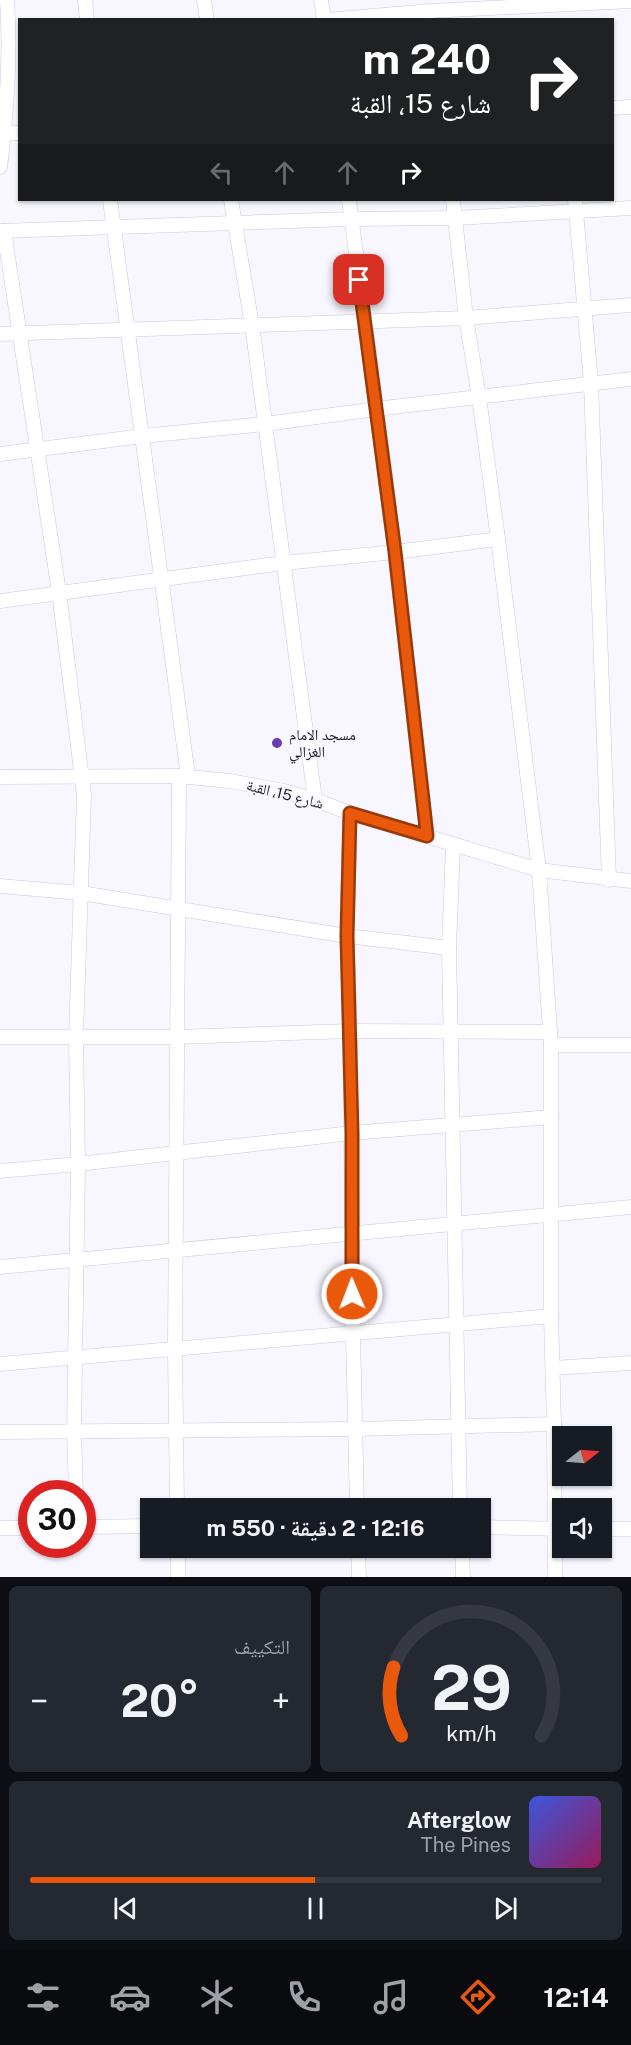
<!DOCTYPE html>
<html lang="ar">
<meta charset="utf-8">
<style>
:root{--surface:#171b24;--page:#242831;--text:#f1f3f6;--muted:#9ea1a6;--line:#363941;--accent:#ea580c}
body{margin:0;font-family:"Public Sans","Noto Naskh Arabic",sans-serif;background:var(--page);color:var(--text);direction:rtl;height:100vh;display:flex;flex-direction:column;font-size:22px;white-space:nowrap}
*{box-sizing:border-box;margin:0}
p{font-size:20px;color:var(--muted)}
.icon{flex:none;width:33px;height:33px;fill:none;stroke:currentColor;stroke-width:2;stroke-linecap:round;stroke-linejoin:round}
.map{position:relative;height:1577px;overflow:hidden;direction:ltr}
.drawer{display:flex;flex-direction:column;gap:9px;padding:9px;background:#0d0f14;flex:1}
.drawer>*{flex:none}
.guide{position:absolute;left:18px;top:18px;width:596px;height:183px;border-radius:0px;box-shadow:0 2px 4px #0004;direction:rtl;background:#202124;color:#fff;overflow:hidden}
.needle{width:39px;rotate:73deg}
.fabs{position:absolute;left:552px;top:1426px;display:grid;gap:12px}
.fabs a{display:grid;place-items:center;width:60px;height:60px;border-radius:0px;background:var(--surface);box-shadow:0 2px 4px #0004;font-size:30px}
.speed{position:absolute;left:18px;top:1480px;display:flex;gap:12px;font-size:30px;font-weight:700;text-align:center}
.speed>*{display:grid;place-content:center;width:78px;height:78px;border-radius:50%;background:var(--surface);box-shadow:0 2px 4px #0004;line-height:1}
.speed .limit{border:9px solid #d22;background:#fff;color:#111}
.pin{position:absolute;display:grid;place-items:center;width:51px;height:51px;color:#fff;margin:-26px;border-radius:12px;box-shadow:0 3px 9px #0006}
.me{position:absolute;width:66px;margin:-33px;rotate:359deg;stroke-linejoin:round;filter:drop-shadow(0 0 4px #0008)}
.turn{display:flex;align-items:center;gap:21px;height:126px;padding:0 24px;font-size:27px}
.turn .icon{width:78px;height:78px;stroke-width:2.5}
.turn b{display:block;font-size:42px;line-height:51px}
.lanes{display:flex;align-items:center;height:57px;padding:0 24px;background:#0003;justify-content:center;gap:30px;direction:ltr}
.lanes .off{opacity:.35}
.big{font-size:45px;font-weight:700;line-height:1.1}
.drawer .card{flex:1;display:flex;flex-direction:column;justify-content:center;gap:9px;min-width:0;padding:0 21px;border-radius:9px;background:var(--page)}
.drawer .dial{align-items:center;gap:0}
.dial svg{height:156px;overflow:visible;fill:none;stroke:var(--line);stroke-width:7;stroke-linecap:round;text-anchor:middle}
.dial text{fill:var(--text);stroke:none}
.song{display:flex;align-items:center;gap:18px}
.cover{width:72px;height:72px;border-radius:9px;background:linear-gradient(135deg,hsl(230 70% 55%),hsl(330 70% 35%))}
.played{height:6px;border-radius:3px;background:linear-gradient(90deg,var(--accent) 50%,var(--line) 50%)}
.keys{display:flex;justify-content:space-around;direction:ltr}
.heat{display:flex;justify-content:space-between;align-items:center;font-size:33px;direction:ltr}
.drawer .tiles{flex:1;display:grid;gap:9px;grid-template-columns:1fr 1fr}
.card:last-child{grid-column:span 2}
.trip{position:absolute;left:140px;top:1498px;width:351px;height:60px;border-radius:0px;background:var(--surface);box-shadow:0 2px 4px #0004;font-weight:700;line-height:60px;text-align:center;direction:rtl}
.dock{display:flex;height:96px;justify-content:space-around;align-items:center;background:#090b0e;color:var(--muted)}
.dock .icon{width:42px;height:42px}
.dock .selected{color:var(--accent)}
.dock b{font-size:27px;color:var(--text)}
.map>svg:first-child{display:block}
</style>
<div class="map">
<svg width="631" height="1577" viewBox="0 0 631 1577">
<rect width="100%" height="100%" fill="#f8f6ff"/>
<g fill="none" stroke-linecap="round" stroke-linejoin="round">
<g stroke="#cdc7dd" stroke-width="15">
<g id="minor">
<polyline points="85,0 87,20"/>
<polyline points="204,0 207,20"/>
<polyline points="321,0 324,20"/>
<polyline points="327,20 430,11 631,1"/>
<polyline points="612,108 631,107"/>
<polyline points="4,133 20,133"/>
<path d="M0,167C7,111 11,57 7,0"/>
<polyline points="110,200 188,776"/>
<polyline points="231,200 252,325 315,800"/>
<polyline points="349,200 395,552 427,836"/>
<polyline points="453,200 466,318 479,397 498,539 539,870 551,1045 551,1316 554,1424 555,1577"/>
<polyline points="575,200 591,383 609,880"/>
<polyline points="0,231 351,219 456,218 631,208"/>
<polyline points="4,231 59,592 84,795 76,1037 78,1164 74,1431 76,1494"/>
<polyline points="0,334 466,318 631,305"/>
<polyline points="0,454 143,436 265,424 376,409 631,379"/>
<polyline points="0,601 283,563 395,552 498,539"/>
<polyline points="0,777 179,776 230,781 284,791 315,800 350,813 539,870 631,881"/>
<polyline points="350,813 347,936 350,1031 353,1334 357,1509"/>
<polyline points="453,845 449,948 460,1509"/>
<polyline points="0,886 81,893 347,936 449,948"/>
<polyline points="0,1037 176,1037 350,1031 550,1032"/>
<polyline points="551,1045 631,1045"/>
<polyline points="0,1171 78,1164 352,1133 551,1117"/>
<polyline points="0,1267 631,1207"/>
<polyline points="0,1364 551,1316"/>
<polyline points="553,1368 631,1363"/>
<polyline points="0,1432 356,1429 554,1424"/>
<polyline points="177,1509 175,1349 179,776"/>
<polyline points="82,1527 150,1526"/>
<polyline points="480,1527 562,1529"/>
<polyline points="0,1528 32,1528"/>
<polyline points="602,1529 631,1529"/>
<polyline points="178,1548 178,1577"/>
<polyline points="358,1548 359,1577"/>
<polyline points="462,1548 463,1577"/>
</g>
</g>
<use href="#minor" stroke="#fff" stroke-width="14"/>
</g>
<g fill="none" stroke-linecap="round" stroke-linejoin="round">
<g stroke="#983908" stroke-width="15">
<polyline id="route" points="352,1294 352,1133 347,936 350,813 427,836 395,552 359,280"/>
</g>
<use href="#route" stroke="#ea580c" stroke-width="10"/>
</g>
<circle fill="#6a3bb3" stroke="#f8f6ff" stroke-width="2" cx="277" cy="743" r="6"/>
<g text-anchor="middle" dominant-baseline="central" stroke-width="4.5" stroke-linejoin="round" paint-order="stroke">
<g font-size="15" fill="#1e1c24" stroke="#f8f6ff" text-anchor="start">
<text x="289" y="734">مسجد الامام<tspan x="289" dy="17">الغزالي</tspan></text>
</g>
<g font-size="15" fill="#1e1c24" stroke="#f8f6ff">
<text transform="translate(285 794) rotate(14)">شارع 15، القبة</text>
</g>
</g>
</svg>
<div class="fabs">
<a><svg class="needle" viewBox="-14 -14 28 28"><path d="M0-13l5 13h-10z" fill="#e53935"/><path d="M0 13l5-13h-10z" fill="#9ea1a6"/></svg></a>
<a><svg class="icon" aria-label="sound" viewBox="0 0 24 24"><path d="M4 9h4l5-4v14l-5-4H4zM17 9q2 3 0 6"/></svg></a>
</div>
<div class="speed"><div class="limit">30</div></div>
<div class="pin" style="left:359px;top:280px;background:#d93025"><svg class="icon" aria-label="arrive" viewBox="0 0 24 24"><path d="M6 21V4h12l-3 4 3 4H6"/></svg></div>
<svg class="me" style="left:352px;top:1294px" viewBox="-20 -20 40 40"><circle r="17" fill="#ea580c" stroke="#fff" stroke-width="3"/><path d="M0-11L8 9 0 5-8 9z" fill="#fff"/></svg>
<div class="trip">12:16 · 2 دقيقة · 550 m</div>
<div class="guide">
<div class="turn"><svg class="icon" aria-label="right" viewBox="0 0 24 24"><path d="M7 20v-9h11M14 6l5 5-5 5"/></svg><div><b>240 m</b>شارع 15، القبة</div></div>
<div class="lanes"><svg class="icon off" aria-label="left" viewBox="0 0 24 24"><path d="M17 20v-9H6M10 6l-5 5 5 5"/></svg><svg class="icon off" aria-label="ahead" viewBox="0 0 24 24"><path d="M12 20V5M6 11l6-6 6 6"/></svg><svg class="icon off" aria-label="ahead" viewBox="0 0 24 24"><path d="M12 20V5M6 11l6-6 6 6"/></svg><svg class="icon" aria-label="right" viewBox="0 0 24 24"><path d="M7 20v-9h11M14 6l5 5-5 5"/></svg></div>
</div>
</div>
<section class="drawer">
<div class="tiles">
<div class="card dial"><svg viewBox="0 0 100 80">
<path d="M14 69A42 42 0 1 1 86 69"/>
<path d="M14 69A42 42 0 0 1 10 34" stroke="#ea580c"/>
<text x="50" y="56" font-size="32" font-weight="700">29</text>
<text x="50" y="72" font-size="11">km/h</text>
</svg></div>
<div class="card"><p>التكييف</p>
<div class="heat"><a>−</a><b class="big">20°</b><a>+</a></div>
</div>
<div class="card">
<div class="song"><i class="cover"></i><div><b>Afterglow</b><p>The Pines</p></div></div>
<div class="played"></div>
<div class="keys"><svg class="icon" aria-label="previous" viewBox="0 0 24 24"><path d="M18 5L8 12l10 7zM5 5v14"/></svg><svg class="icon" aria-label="pause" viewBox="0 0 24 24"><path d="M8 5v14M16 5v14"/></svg><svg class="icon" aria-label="next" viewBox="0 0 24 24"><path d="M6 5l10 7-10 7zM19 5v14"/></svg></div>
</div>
</div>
</section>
<nav class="dock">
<b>12:14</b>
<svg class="icon selected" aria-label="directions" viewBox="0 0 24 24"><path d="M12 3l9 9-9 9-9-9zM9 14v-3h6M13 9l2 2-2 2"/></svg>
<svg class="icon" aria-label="music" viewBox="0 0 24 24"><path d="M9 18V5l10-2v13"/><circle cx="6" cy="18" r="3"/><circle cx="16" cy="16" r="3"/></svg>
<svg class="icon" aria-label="phone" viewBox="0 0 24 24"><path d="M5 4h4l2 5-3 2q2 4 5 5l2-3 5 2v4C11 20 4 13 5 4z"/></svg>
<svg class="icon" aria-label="climate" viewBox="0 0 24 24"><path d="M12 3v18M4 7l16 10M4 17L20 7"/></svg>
<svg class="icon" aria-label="car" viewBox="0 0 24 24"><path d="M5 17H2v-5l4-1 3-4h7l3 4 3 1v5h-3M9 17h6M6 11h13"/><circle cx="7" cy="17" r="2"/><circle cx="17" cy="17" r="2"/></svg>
<svg class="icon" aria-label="filters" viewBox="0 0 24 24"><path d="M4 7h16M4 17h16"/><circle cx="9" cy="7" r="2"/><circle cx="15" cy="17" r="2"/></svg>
</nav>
